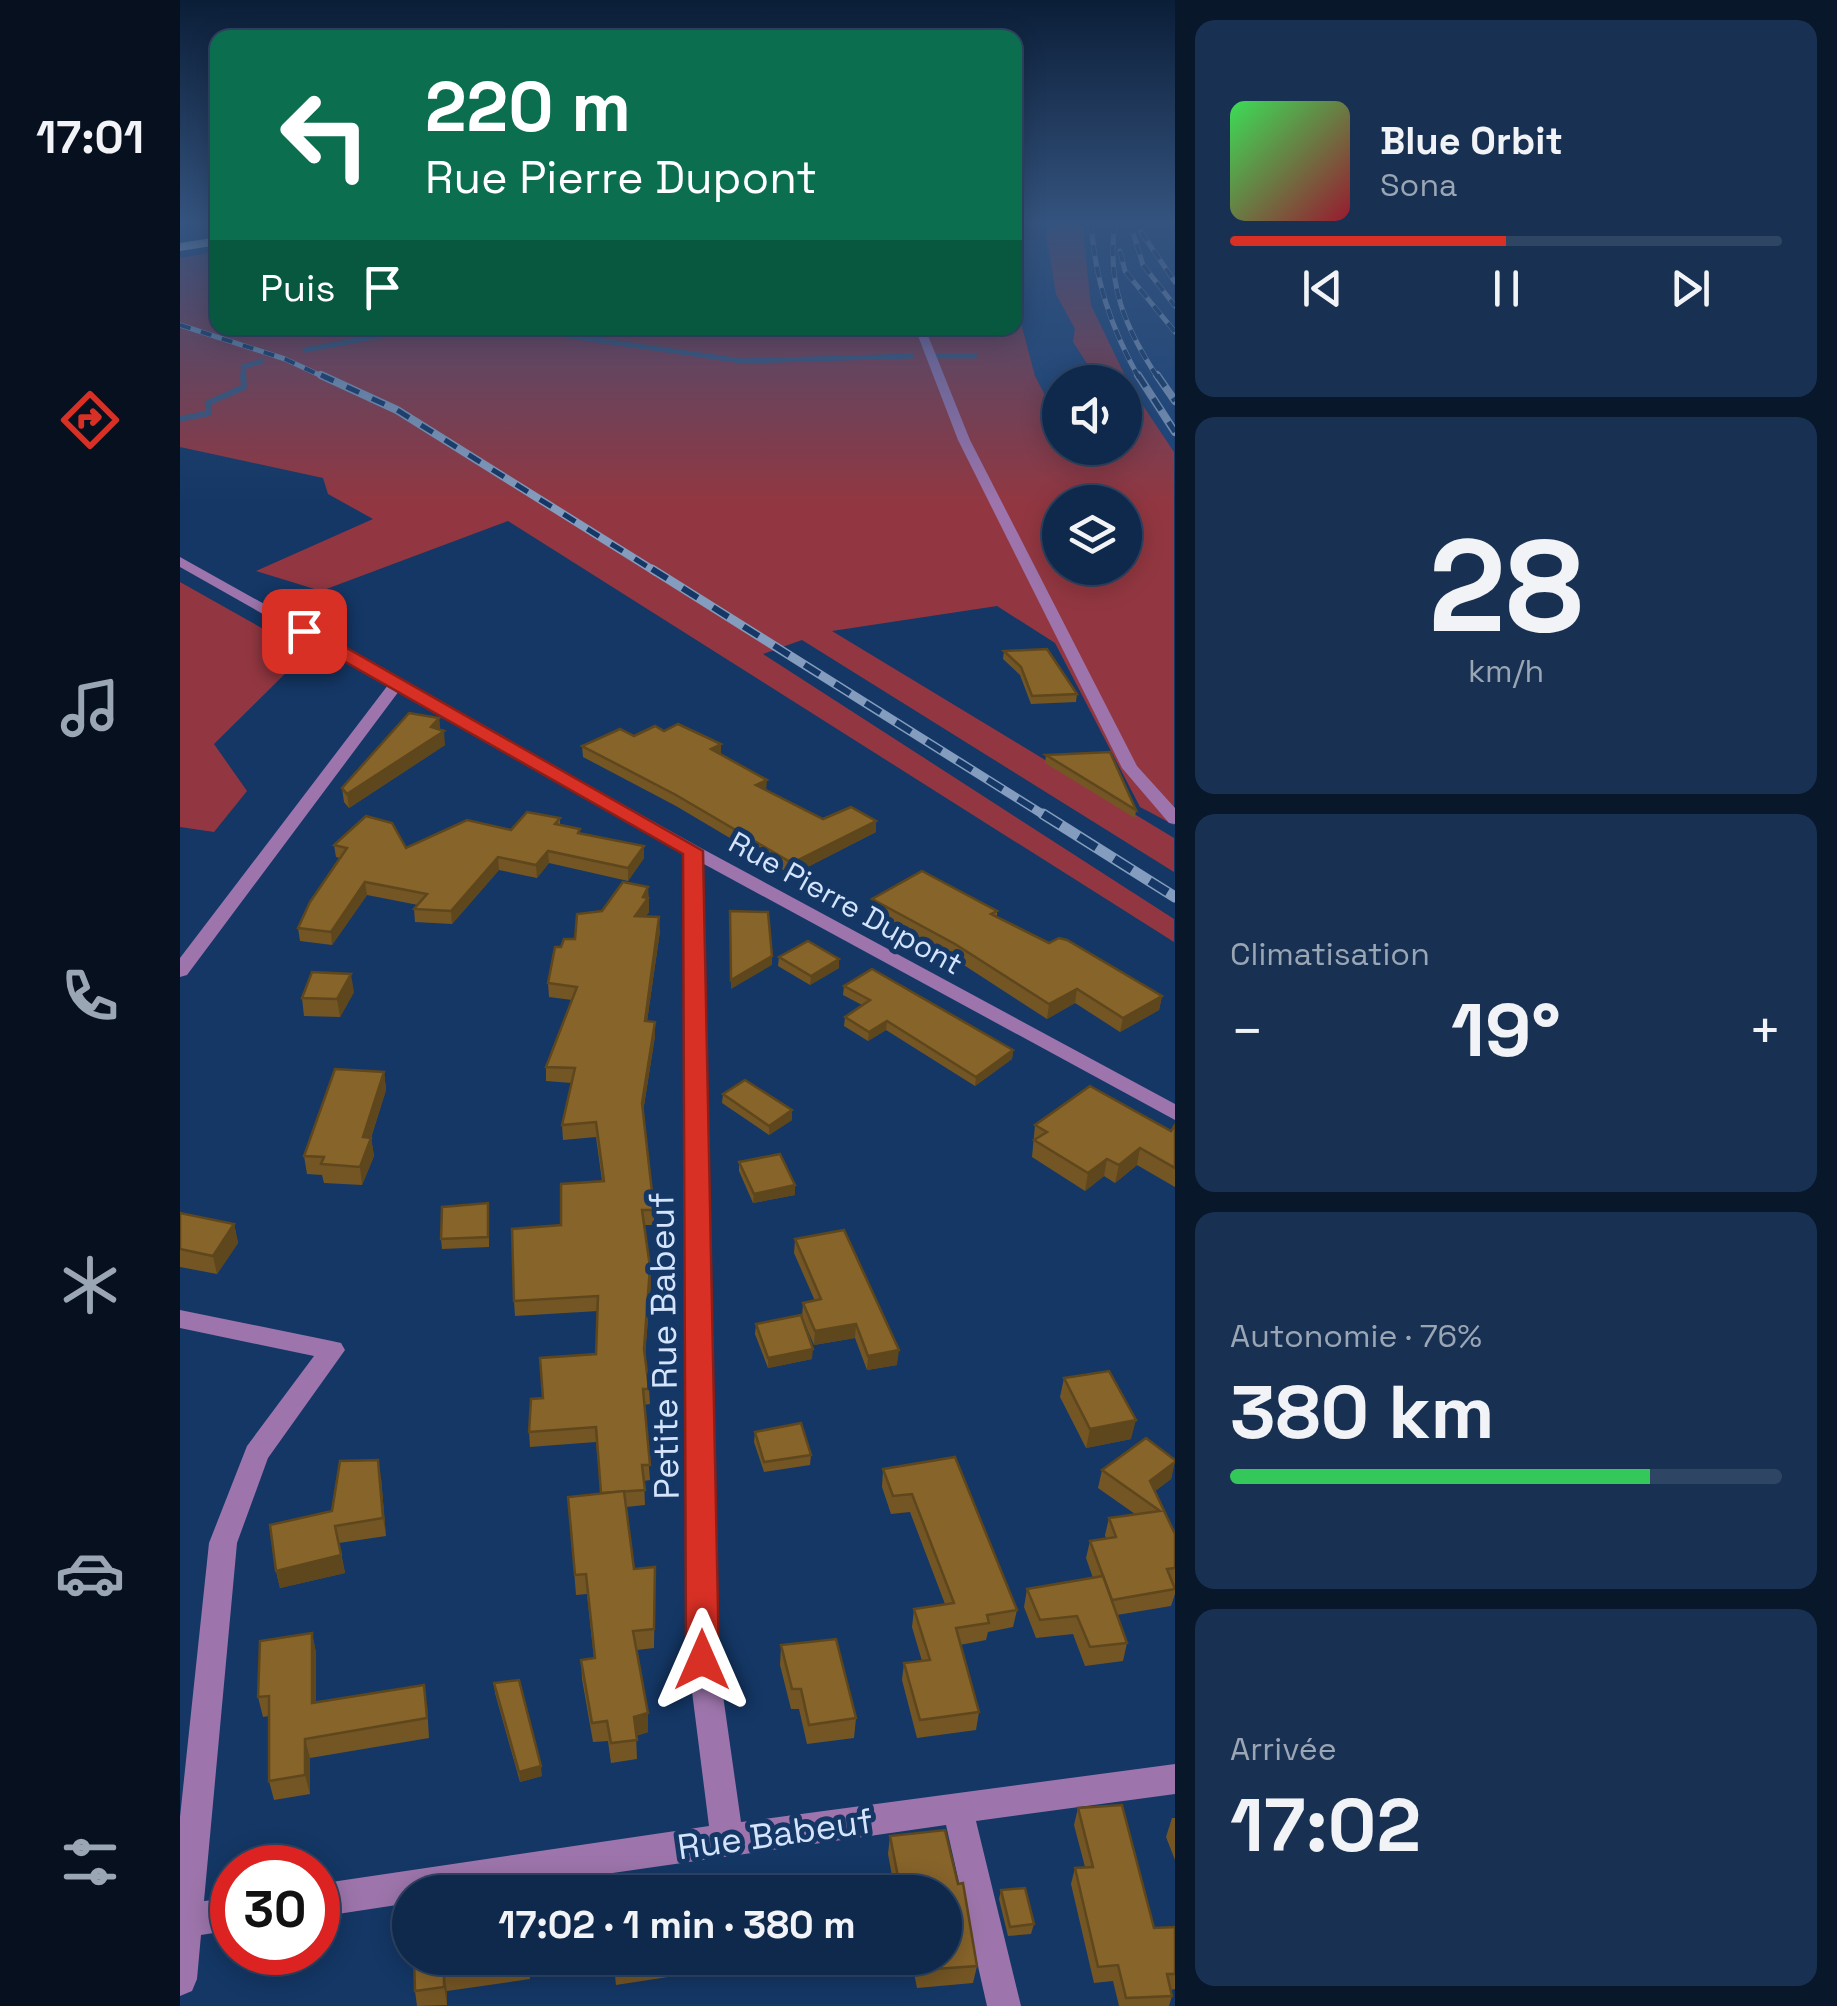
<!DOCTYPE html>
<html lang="fr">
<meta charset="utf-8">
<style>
:root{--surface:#0f294c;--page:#183153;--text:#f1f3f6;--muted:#9ba6b5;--line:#2f4564;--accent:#d93025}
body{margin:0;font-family:"Space Grotesk",sans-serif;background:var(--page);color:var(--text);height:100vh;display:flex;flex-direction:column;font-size:38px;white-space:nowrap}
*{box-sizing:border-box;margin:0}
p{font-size:32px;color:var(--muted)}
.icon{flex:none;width:55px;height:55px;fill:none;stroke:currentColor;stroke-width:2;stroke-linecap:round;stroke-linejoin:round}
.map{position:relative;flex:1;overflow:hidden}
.sheet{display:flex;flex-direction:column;gap:20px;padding:20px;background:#08172a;width:662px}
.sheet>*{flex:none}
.hud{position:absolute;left:30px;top:30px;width:812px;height:305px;border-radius:20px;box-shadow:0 5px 25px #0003,0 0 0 2px var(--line);background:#0b6e4f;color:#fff;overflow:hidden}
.buttons{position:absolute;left:862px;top:365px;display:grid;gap:20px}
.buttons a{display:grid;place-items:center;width:100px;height:100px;border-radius:50%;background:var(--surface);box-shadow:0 5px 25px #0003,0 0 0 2px var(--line);font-size:50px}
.speed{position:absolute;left:30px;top:1845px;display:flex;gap:20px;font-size:50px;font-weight:700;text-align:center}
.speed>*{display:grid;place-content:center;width:130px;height:130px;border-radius:50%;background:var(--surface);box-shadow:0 5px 25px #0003,0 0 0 2px var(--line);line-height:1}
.speed .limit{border:15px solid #d22;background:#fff;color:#111}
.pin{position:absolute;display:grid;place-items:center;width:85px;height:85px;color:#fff;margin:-42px;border-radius:20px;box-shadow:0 5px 15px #0006}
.me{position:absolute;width:110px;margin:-55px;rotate:0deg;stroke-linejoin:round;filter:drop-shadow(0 0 8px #0008)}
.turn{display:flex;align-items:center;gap:35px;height:210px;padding:0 50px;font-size:45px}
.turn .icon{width:130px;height:130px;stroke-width:2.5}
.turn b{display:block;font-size:70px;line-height:85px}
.then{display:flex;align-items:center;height:95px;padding:0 50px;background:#0003;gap:20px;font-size:38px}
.big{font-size:75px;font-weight:800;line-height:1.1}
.sheet .card{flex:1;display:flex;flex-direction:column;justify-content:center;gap:15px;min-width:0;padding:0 35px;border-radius:20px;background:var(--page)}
.sheet .dial{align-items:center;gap:0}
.dial b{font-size:130px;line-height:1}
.song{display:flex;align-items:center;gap:30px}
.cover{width:120px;height:120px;border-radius:15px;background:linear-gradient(135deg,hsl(130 70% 55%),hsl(350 70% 35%))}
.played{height:10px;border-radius:5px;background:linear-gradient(90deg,var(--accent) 50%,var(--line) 50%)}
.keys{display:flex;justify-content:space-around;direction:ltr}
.heat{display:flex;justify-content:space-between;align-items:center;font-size:55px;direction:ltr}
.charge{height:15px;border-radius:8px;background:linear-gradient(90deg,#34c759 76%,var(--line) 0)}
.trip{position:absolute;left:212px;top:1875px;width:570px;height:100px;border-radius:50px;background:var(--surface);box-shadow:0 5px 25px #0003,0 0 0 2px var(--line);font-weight:800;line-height:100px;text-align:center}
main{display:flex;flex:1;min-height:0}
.tabs{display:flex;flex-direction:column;width:180px;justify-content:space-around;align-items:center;background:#06101e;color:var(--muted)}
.tabs .icon{width:70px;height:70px}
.tabs .active{color:var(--accent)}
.tabs b{font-size:45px;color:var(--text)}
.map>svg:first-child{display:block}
</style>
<main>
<nav class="tabs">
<b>17:01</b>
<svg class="icon active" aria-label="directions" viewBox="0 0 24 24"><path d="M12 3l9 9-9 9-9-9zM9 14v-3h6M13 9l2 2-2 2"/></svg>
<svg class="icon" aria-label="music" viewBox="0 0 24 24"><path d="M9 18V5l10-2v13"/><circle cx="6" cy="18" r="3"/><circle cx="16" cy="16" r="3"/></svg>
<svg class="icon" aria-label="phone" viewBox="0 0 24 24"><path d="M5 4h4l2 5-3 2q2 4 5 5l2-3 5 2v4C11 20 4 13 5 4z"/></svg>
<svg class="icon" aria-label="climate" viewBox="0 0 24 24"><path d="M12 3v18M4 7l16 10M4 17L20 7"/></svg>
<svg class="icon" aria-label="car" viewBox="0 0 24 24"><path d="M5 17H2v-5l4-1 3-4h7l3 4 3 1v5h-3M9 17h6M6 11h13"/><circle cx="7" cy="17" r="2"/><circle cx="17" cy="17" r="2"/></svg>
<svg class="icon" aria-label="filters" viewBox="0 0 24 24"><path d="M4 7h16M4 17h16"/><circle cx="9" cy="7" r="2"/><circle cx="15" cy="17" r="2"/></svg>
</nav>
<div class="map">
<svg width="995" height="2006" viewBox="0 0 995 2006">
<rect width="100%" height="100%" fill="#143765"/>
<polygon fill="#194176" points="842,223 994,223 994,599 945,546 945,382 880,382 880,424 855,376 835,300"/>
<g fill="#923741" fill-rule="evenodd">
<path d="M879,223H902L911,305L950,386L994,452V825L960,807L875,643L817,606L652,631L994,838V872L622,640L583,654L994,919V942L328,521L141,591L76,571L193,519L148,494L143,478L0,447V258L37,251L38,328H835V300L855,376L865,395H880V448H945V382H919L893,342L895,329L876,294L866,232ZM880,502H945V568H880Z"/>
<polygon points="0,582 126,653 34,744 67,791 34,832 0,827"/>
</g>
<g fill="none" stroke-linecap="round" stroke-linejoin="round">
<g stroke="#405579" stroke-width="5">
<polyline points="334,328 562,361 732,356"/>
<polyline points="125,350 242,328"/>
<polyline points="753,356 795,356"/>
<polyline points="64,378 63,367 82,361"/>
</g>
<polyline stroke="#405579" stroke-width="6" points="0,419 29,413 28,403 64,387 63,375"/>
<g fill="#9d75ac" fill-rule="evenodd">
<polygon points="735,328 745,328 790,440 957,766 995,808 995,824 989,823 942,768 778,440"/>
<polygon points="0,557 519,847 995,1104 995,1120 522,863 538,1660 561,1822 995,1764 995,1794 796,1821 841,2006 807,2006 766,1825 301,1892 230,1892 230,1903 138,1917 138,1884 529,1826 508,1660 504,853 219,691 7,975 0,977 0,958 208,685 0,567"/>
<polygon points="0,1310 152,1341 161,1343 165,1350 88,1458 57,1543 24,1901 52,1898 52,1930 21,1935 17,1979 12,1991 0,1996 0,1817 29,1543 67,1446 134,1356 0,1328"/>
</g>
<polygon fill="#f5f5f5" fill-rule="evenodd" points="38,237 38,245 0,251 0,243"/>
<g stroke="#849cbd" stroke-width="5">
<g id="rail-far3">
<path d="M911,223C915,280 931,328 959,378"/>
<path d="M935,223C926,283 945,328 978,378"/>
<polyline points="950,223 963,265 995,306"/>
<polyline points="961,232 995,282"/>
<polyline points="940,251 945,271 995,332"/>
<polyline points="0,325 105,359 146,378"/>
</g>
</g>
<g stroke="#849cbd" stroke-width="8">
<g id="rail-far2">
<polyline points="141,375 217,410 476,572"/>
<polyline points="958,375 995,432"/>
<polyline points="977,375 995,401"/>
</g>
</g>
<g stroke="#849cbd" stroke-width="9">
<polyline id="rail-far1" points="472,569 867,817"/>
</g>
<g stroke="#849cbd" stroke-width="11">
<polyline id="rail" points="863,814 995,897"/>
</g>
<use href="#rail-far3" stroke="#143765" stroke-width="4" stroke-dasharray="11" stroke-linecap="butt"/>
<use href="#rail-far2" stroke="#143765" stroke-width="5" stroke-dasharray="14" stroke-linecap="butt"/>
<use href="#rail-far1" stroke="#143765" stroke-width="6" stroke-dasharray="18" stroke-linecap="butt"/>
<use href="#rail" stroke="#143765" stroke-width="8" stroke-dasharray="21" stroke-linecap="butt"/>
</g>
<g fill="#745624">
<polygon points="824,651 897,694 896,702 851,704 840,675 823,659"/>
<polygon points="259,718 260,730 265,745 169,808 164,802 162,788"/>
<polygon points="402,746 541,754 586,790 643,819 696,832 612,875 496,806 403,757"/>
<polygon points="866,755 956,810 955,818 865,763"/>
<polygon points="380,818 380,824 400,829 400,834 464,858 448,881 369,863 357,878 319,870 272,924 235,922 234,909 238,905 187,895 152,945 120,941 118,928 160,858 156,857 154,845 226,848 331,830"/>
<polygon points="468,887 469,912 465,917 480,931 467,1021 475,1036 463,1112 474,1210 474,1225 464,1225 471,1283 465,1356 469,1389 470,1404 464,1405 470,1480 464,1481 465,1505 446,1507 454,1569 475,1567 474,1648 457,1650 468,1732 456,1736 457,1759 431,1763 428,1741 413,1742 402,1679 401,1660 414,1658 407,1594 396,1595 388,1497 421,1494 416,1442 350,1447 349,1432 363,1398 416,1354 418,1311 335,1316 334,1301 381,1225 422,1181 416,1137 383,1140 382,1125 392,1083 366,1081 366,1067 392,1000 369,997 368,983 381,947 395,939 422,911"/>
<polygon points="692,899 817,911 817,917 982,996 979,1010 940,1032 895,1003 867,1019 773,958 691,913"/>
<polygon points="599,957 659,968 630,985 598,966"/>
<polygon points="664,986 833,1050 832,1059 795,1086 706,1030 688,1041 664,1026 665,1017 682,1005 663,995"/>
<polygon points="174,992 160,1017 124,1016 122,998"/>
<polygon points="204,1072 206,1090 191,1138 194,1156 182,1185 144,1183 142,1175 127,1174 124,1156"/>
<polygon points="543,1094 612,1120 589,1135 542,1103"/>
<polygon points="855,1125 991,1131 995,1125 995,1187 957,1165 935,1183 924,1176 905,1191 852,1157"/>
<polygon points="559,1162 615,1195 573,1203 559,1171"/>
<polygon points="0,1213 54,1224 58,1243 37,1274 0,1267"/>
<polygon points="309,1213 309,1247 262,1249 261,1239"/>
<polygon points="615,1239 717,1365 687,1370 675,1338 634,1345 622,1317 623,1303 635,1301 614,1253"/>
<polygon points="576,1324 632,1359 588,1368 575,1334"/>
<polygon points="884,1378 951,1439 906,1448 880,1397"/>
<polygon points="575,1432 631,1455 630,1465 584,1472 574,1442"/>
<polygon points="775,1457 837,1610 833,1627 808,1632 806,1640 780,1645 799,1712 796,1730 737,1738 722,1680 724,1663 742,1661 732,1627 734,1609 765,1604 730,1512 711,1514 702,1487 703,1469"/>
<polygon points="995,1460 991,1479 975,1491 995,1534 995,1594 991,1606 937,1615 947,1643 943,1661 905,1666 893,1634 856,1638 844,1607 847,1589 913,1578 906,1558 910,1541 926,1539 925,1535 929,1518 955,1514 918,1488 922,1470"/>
<polygon points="201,1478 206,1536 159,1543 165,1573 100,1588 96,1571 152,1511"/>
<polygon points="132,1633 136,1653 136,1702 247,1704 249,1738 130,1758 130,1794 94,1800 89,1781 89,1716 83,1717 78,1697"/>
<polygon points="601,1645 676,1718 674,1738 627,1744 619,1709 611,1709 600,1665"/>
<polygon points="314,1683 362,1776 340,1782 315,1693"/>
<polygon points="898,1808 974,1928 995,1927 995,1989 991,1990 992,1996 989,2006 939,2006 933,1981 914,1983 891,1884 895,1868 905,1867 894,1825"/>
<polygon points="992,1818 995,1818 995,1860 986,1837"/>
<polygon points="765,1830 778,1884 783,1883 797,1966 793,1983 737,1988 731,1958 765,1958 765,1892 715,1892 708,1854 710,1836"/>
<polygon points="821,1890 854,1924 851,1934 828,1936 819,1899"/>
<polygon points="234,1958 349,1958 350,1979 267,1991 267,2005 237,2006 235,1991"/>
<polygon points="433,1958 579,1958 579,1963 436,1985"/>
</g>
<g fill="#5e461d">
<polygon points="259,718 260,731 264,731 265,745 169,808 167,794 251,727"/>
<polygon points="541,744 541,755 531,749"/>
<polygon points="587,780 586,791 576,785"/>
<polygon points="696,821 696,832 612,875 612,863"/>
<polygon points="464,846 464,858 448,881 448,868"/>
<polygon points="368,851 369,863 357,878 356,865"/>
<polygon points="318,857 319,870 272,924 271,911"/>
<polygon points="185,882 187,895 152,945 151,932"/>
<polygon points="468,887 469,912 455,930 455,916"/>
<polygon points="479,917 480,931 465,1036 465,1021"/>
<polygon points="592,956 592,965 551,989 551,980"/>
<polygon points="659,959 659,968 630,985 631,976"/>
<polygon points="171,974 174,992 160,1017 157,999"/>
<polygon points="897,989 895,1003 867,1019 869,1004"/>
<polygon points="982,996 979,1010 940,1032 943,1018"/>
<polygon points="707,1021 706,1030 688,1041 689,1032"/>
<polygon points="475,1022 475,1036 462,1118 462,1103"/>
<polygon points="833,1050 832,1059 795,1086 796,1077"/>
<polygon points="204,1072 206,1090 190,1140 191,1138 194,1156 182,1185 180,1167 183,1137"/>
<polygon points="612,1110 612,1120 589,1135 589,1126"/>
<polygon points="960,1148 957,1165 935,1183 939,1165"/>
<polygon points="927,1159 924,1176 905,1191 908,1173"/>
<polygon points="615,1185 615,1195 573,1203 574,1194"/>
<polygon points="54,1224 58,1243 37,1274 33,1256"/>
<polygon points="470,1267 471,1283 464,1365 464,1349"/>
<polygon points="676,1324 675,1338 634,1345 635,1331"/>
<polygon points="633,1349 632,1359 588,1368 588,1358"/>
<polygon points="719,1350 717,1365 687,1370 688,1356"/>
<polygon points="956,1420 951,1439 906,1448 910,1429"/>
<polygon points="198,1460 201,1478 206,1536 203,1518"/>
<polygon points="995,1462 991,1479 966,1498 970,1481"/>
<polygon points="161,1555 165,1573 100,1588 96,1571"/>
<polygon points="132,1633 136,1653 136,1722 132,1703"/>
<polygon points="468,1713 468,1732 454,1736 454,1717"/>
<polygon points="125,1739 130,1758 130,1794 125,1775"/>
<polygon points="361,1766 362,1776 340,1782 339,1772"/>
<polygon points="264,1973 267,1991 267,2005 264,1987"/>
</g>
<g fill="#87642a" stroke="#5e461d" stroke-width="2.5">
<polygon points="867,649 897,694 852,696 841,667 824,651"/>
<polygon points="229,713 259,718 251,727 264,731 167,794 162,788"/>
<polygon points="498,724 541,744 531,749 587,780 576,785 643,819 671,807 696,821 612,863 496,795 402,746 440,729 454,736 475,726 484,731"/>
<polygon points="930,752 956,810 866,755"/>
<polygon points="347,812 380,818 375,824 400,829 398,833 464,846 448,868 368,851 356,865 318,857 271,911 234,909 247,894 185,882 151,932 118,928 130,902 167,848 154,845 186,816 212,823 226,848 287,820 331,830"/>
<polygon points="742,871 817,911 811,914 869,943 879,938 887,940 982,996 943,1018 897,989 869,1004 775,944 692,899"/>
<polygon points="443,882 468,887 463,897 468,898 455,916 479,917 465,1021 475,1022 462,1103 474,1210 462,1210 470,1267 464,1349 469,1389 463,1389 470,1465 462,1465 465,1490 421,1493 416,1427 349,1432 351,1399 363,1398 360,1358 416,1354 418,1296 334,1301 332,1229 381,1225 381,1184 424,1181 416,1122 382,1125 395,1068 366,1067 397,987 368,983 375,947 381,947 384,939 395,939 397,914 422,911"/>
<polygon points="550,911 588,912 592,956 551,980"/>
<polygon points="628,941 659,959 631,976 599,957"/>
<polygon points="692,969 833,1050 796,1077 707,1021 689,1032 665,1017 690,1000 664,986"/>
<polygon points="132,972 171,974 157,999 122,998"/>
<polygon points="155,1069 204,1072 183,1137 191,1138 180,1167 141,1164 144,1157 124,1156"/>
<polygon points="565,1080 612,1110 589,1126 543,1094"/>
<polygon points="910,1086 991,1131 995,1125 995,1168 960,1148 939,1165 927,1159 908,1173 854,1140 867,1132 855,1125"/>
<polygon points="600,1154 615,1185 574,1194 559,1162"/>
<polygon points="308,1203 308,1237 261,1239 262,1207"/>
<polygon points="0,1213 54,1224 33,1256 0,1249"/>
<polygon points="664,1230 719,1350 688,1356 676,1324 635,1331 623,1303 641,1299 615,1239"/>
<polygon points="621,1315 633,1349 588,1358 576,1324"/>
<polygon points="929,1371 956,1420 910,1429 884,1378"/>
<polygon points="621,1423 631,1455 584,1462 575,1432"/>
<polygon points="966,1438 995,1460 995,1462 970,1481 995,1534 995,1568 987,1569 995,1589 932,1600 910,1541 936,1537 929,1518 980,1511 922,1470"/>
<polygon points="775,1457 837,1610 807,1615 809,1623 776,1628 799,1712 740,1720 724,1663 750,1660 734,1609 774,1603 732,1494 713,1496 703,1469"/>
<polygon points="198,1460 203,1518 155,1526 161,1555 96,1571 90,1525 152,1511 160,1461"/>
<polygon points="444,1491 454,1569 475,1567 474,1629 453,1631 468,1713 454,1717 457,1740 431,1743 427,1721 412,1723 401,1660 415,1658 406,1574 395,1575 388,1497"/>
<polygon points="923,1576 947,1643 910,1647 897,1616 860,1620 847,1589"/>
<polygon points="132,1633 132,1703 244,1685 247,1718 125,1739 125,1775 89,1781 89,1696 78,1697 80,1641"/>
<polygon points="656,1639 676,1718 629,1725 621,1689 612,1689 601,1645"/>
<polygon points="339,1680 361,1766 339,1772 314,1683"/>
<polygon points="942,1805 974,1928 995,1927 995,1974 987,1974 992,1996 946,1998 938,1965 918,1967 895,1868 913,1867 898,1808"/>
<polygon points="765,1830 778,1884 783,1883 797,1966 740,1970 738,1958 765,1958 765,1892 721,1892 710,1836"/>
<polygon points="343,1884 344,1892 286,1892"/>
<polygon points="845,1888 854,1924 830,1927 821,1890"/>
<polygon points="234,1958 348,1958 348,1961 264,1973 264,1987 235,1991"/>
<polygon points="434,1958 513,1958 435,1970"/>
</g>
<linearGradient id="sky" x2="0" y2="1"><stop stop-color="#0b1e38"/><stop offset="0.44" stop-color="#34537e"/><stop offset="1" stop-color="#34537e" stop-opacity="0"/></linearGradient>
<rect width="995" height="504" fill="url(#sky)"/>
<polygon fill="#d93025" stroke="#8d1f18" stroke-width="2.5" points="118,627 130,627 523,851 539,1660 534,1671 522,1675 511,1671 506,1660 503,854 118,635"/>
<g text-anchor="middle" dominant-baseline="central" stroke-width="10" stroke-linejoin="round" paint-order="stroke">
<g font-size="30" fill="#d4e4fc" stroke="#143765">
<text transform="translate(666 903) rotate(29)">Rue Pierre Dupont</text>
</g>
<g font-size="35" fill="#d4e4fc" stroke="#143765">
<text transform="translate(484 1346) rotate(-91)">Petite Rue Babeuf</text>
<text transform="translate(595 1834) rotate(-8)">Rue Babeuf</text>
</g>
</g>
</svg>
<div class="buttons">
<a><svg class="icon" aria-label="sound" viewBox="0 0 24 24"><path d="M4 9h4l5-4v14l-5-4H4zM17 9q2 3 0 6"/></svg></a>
<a><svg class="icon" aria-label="layers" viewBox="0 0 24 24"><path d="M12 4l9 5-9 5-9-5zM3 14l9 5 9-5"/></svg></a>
</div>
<div class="speed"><div class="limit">30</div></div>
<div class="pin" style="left:124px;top:631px;background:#d93025"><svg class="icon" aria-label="arrive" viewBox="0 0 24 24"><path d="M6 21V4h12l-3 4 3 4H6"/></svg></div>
<svg class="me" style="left:522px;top:1660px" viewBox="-20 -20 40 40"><path d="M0-17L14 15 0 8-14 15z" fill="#d93025" stroke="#fff" stroke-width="4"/></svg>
<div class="trip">17:02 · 1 min · 380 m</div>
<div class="hud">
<div class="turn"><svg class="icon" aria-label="left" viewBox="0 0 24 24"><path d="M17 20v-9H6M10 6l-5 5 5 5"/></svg><div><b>220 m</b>Rue Pierre Dupont</div></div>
<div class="then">Puis<svg class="icon" aria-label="arrive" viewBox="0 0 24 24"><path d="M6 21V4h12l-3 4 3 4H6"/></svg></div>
</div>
</div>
<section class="sheet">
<div class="card">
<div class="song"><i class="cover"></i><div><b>Blue Orbit</b><p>Sona</p></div></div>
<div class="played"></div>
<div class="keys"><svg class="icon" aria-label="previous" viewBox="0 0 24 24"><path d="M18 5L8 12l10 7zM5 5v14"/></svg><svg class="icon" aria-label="pause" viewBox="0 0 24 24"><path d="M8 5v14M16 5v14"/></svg><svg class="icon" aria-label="next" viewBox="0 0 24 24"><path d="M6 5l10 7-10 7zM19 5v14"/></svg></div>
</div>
<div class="card dial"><b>28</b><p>km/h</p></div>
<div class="card"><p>Climatisation</p>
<div class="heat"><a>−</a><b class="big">19°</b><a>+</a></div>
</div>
<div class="card"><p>Autonomie · 76%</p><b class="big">380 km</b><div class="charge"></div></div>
<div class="card"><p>Arrivée</p><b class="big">17:02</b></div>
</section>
</main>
